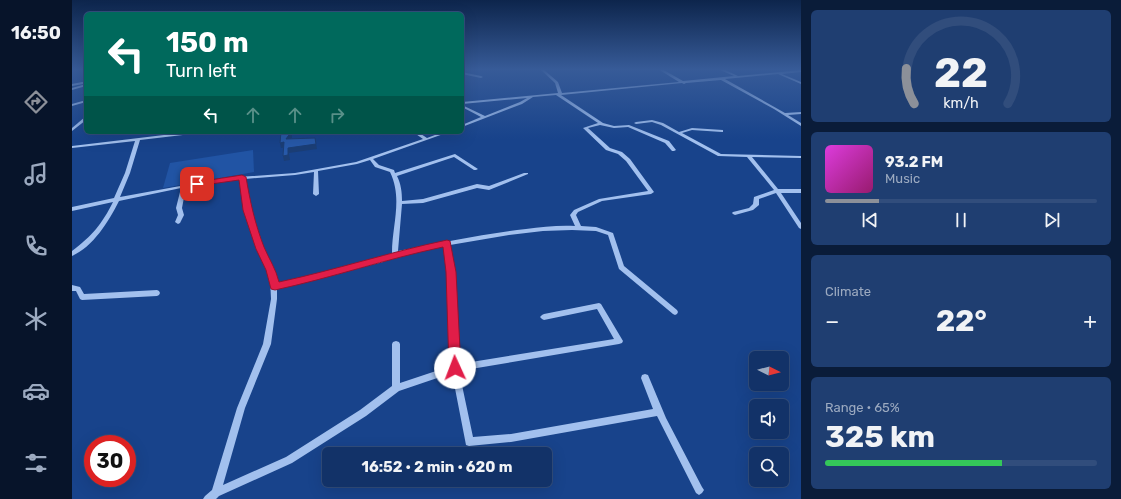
<!DOCTYPE html>
<meta charset="utf-8">
<style>
:root{--surface:#123268;--page:#1f3e71;--text:#f1f3f6;--muted:#9caac0;--line:#314d7c;--accent:#8c9099}
body{margin:0;font-family:Rubik,sans-serif;background:var(--page);color:var(--text);height:100vh;display:flex;flex-direction:column;font-size:15px;white-space:nowrap}
*{box-sizing:border-box;margin:0}
p{font-size:13px;color:var(--muted)}
.icon{flex:none;width:22px;height:22px;fill:none;stroke:currentColor;stroke-width:2;stroke-linecap:round;stroke-linejoin:round}
.map{position:relative;flex:1;overflow:hidden}
.panel{display:flex;flex-direction:column;gap:10px;padding:10px;background:#0a1c39;width:320px}
.panel>*{flex:none}
.top-card{position:absolute;left:12px;top:12px;width:380px;height:122px;border-radius:6px;box-shadow:0 4px 16px #0002,0 0 0 1px var(--line);background:#00695c;color:#fff;overflow:hidden}
.needle{width:26px;rotate:96deg}
.tools{position:absolute;left:677px;top:351px;display:grid;gap:8px}
.tools a{display:grid;place-items:center;width:40px;height:40px;border-radius:6px;background:var(--surface);box-shadow:0 4px 16px #0002,0 0 0 1px var(--line);font-size:20px}
.speed{position:absolute;left:12px;top:435px;display:flex;gap:8px;font-size:20px;font-weight:700;text-align:center}
.speed>*{display:grid;place-content:center;width:52px;height:52px;border-radius:50%;background:var(--surface);box-shadow:0 4px 16px #0002,0 0 0 1px var(--line);line-height:1}
.speed .limit{border:6px solid #d22;background:#fff;color:#111}
.pin{position:absolute;display:grid;place-items:center;width:34px;height:34px;color:#fff;margin:-17px;border-radius:8px;box-shadow:0 2px 6px #0006}
.me{position:absolute;width:44px;margin:-22px;rotate:358deg;stroke-linejoin:round;filter:drop-shadow(0 0 3px #0008)}
.turn{display:flex;align-items:center;gap:14px;height:84px;padding:0 16px;font-size:18px}
.turn .icon{width:52px;height:52px;stroke-width:2.5}
.turn b{display:block;font-size:28px;line-height:34px}
.lanes{display:flex;align-items:center;height:38px;padding:0 16px;background:#0003;justify-content:center;gap:20px;direction:ltr}
.lanes .off{opacity:.35}
.big{font-size:30px;font-weight:700;line-height:1.1}
.panel .tile{flex:1;display:flex;flex-direction:column;justify-content:center;gap:6px;min-width:0;padding:0 14px;border-radius:6px;background:var(--page)}
.panel .dial{align-items:center;gap:0}
.dial svg{height:104px;overflow:visible;fill:none;stroke:var(--line);stroke-width:7;stroke-linecap:round;text-anchor:middle}
.dial text{fill:var(--text);stroke:none}
.song{display:flex;align-items:center;gap:12px}
.cover{width:48px;height:48px;border-radius:6px;background:linear-gradient(135deg,hsl(300 70% 55%),hsl(320 70% 35%))}
.played{height:4px;border-radius:2px;background:linear-gradient(90deg,var(--accent) 20%,var(--line) 20%)}
.keys{display:flex;justify-content:space-around;direction:ltr}
.heat{display:flex;justify-content:space-between;align-items:center;font-size:22px;direction:ltr}
.charge{height:6px;border-radius:3px;background:linear-gradient(90deg,#34c759 65%,var(--line) 0)}
.trip{position:absolute;left:250px;top:447px;width:230px;height:40px;border-radius:6px;background:var(--surface);box-shadow:0 4px 16px #0002,0 0 0 1px var(--line);font-weight:700;line-height:40px;text-align:center}
main{display:flex;flex:1;min-height:0}
.tab-bar{display:flex;flex-direction:column;width:72px;justify-content:space-around;align-items:center;background:#07142a;color:var(--muted)}
.tab-bar .icon{width:28px;height:28px}
.tab-bar .selected{color:var(--accent)}
.tab-bar b{font-size:18px;color:var(--text)}
.map>svg:first-child{display:block}
</style>
<main>
<nav class="tab-bar">
<b>16:50</b>
<svg class="icon selected" aria-label="directions" viewBox="0 0 24 24"><path d="M12 3l9 9-9 9-9-9zM9 14v-3h6M13 9l2 2-2 2"/></svg>
<svg class="icon" aria-label="music" viewBox="0 0 24 24"><path d="M9 18V5l10-2v13"/><circle cx="6" cy="18" r="3"/><circle cx="16" cy="16" r="3"/></svg>
<svg class="icon" aria-label="phone" viewBox="0 0 24 24"><path d="M5 4h4l2 5-3 2q2 4 5 5l2-3 5 2v4C11 20 4 13 5 4z"/></svg>
<svg class="icon" aria-label="climate" viewBox="0 0 24 24"><path d="M12 3v18M4 7l16 10M4 17L20 7"/></svg>
<svg class="icon" aria-label="car" viewBox="0 0 24 24"><path d="M5 17H2v-5l4-1 3-4h7l3 4 3 1v5h-3M9 17h6M6 11h13"/><circle cx="7" cy="17" r="2"/><circle cx="17" cy="17" r="2"/></svg>
<svg class="icon" aria-label="filters" viewBox="0 0 24 24"><path d="M4 7h16M4 17h16"/><circle cx="9" cy="7" r="2"/><circle cx="15" cy="17" r="2"/></svg>
</nav>
<div class="map">
<svg width="729" height="499" viewBox="0 0 729 499">
<rect width="100%" height="100%" fill="#18438b"/>
<polygon fill="#2154a4" points="181,150 182,172 91,188 98,163"/>
<g fill="none" stroke-linecap="round" stroke-linejoin="round">
<g fill="#a2c0ee" fill-rule="evenodd">
<path d="M468,69H471L486,82L490,93L607,82L586,69H590L611,81L662,76L646,69H651L666,76L729,70V72L710,74L729,82V84L706,74L653,79L713,113L729,112V114L716,115L729,123V126L702,109L649,80L614,83L612,84L610,83L489,95L531,123L542,126L557,125L597,141L604,150L602,151H600L593,143L556,127L542,128L528,125L516,128L538,148L550,152L558,159L582,192L579,194L530,201L506,212L504,215L509,226L524,227L541,233L552,266L605,310L606,312L605,314L603,315L601,314L547,269L536,235L524,231L500,230L471,231L437,235L378,245L382,272L387,364L542,339L525,309L472,320L470,319L468,317L470,315L472,314L527,303L529,304L551,341L550,343L547,344L387,371L401,437L439,434L581,409L569,378L570,375L573,374L576,375L594,418L630,487L632,490L630,493L627,495L624,493L585,416L439,442L397,446L394,445L380,373L327,391L294,416L220,463L147,496L144,499H131L133,496L140,490L165,408L191,344L199,299L198,277L185,249L172,210L168,179L152,180L114,187L110,208L112,215L108,223L106,224L103,222L106,215L104,208L109,188L47,201C37,221 21,247 0,256V251C20,236 30,224 41,202L0,211V207L42,198L53,173L63,141L0,148V146L117,132H130L128,133L68,140L58,173L48,197L152,178L223,173L284,162L351,139L341,132H346L355,138L371,132H377L301,159L307,165L322,170L323,173L383,154L406,169L404,170H402L382,157L325,176C329,184 330,192 330,201L351,199L405,184L417,186L452,173H456V174L417,190L405,188L351,203L330,204L326,251C369,243 411,234 454,229C470,227 487,225 503,226L498,215L502,210L527,199L576,191L554,161L546,154L534,150L511,128L526,123L484,95L461,97L450,104L390,127V125L409,117L390,107V105L413,116L448,102L455,98L390,104V102L486,93L483,83ZM298,160L303,167L318,172C331,199 320,225 320,253C283,268 243,275 205,283L204,277L191,249L178,210L173,179L223,175L242,172L241,194L244,196L247,194L246,171L285,164ZM372,246L376,272L379,366L328,383V344L327,342L324,341L321,342L320,344V386L288,410L214,457L151,485L173,408L199,344L205,299V288L283,269L311,262L326,256Z"/>
<polygon points="390,72 409,76 411,77 409,78 390,74"/>
<polygon points="10,82 11,82 11,84 0,86 0,84"/>
<polygon points="14,84 14,86 0,90 0,88"/>
<polygon points="14,100 14,102 0,106 0,104"/>
<polygon points="13,117 14,117 14,120 0,131 0,128"/>
<polygon points="580,120 591,123 607,132 620,128 651,130 651,132 650,132 620,130 610,133 649,154 729,156 729,158 680,157 706,189 729,189 729,193 709,193 729,223 729,229 727,228 704,193 687,199 687,205 681,210 663,215 661,214 660,213 661,212 677,208 681,204 682,197 702,190 675,157 646,156 589,125 580,122 564,124 562,123 564,122"/>
<polygon points="0,285 8,287 12,294 85,290 87,291 88,293 87,295 85,296 10,300 8,299 4,291 0,291"/>
</g>
</g>
<g fill="#1b3e76">
<polygon points="219,132 220,137 216,144 214,139"/>
<polygon points="243,138 245,149 217,153 218,160 212,161 211,156 216,148"/>
<polygon points="212,142 214,147 209,148 208,143"/>
</g>
<polygon fill="#2759a9" stroke="#1b3e76" points="209,132 219,132 214,139 243,138 244,144 216,148 216,155 211,156 212,142 208,143"/>
<linearGradient id="sky" x2="0" y2="1"><stop stop-color="#0d254c"/><stop offset="0.5" stop-color="#375b98"/><stop offset="1" stop-color="#375b98" stop-opacity="0"/></linearGradient>
<rect width="729" height="139" fill="url(#sky)"/>
<path fill="#e11d48" stroke="#92132f" d="M170,175L174,177C178,201 183,224 192,247C197,259 204,269 207,282C263,270 318,252 375,240L378,241L384,272L389,368L387,372L383,373L379,372L377,368L374,272L371,247C314,259 259,278 203,290L199,289L194,270L184,249L171,210L167,180L125,186L122,184L125,182Z"/>
</svg>
<div class="tools">
<a><svg class="needle" viewBox="-14 -14 28 28"><path d="M0-13l5 13h-10z" fill="#e53935"/><path d="M0 13l5-13h-10z" fill="#9caac0"/></svg></a>
<a><svg class="icon" aria-label="sound" viewBox="0 0 24 24"><path d="M4 9h4l5-4v14l-5-4H4zM17 9q2 3 0 6"/></svg></a>
<a><svg class="icon" aria-label="search" viewBox="0 0 24 24"><circle cx="10" cy="10" r="6"/><path d="M15 15l6 6"/></svg></a>
</div>
<div class="speed"><div class="limit">30</div></div>
<div class="pin" style="left:125px;top:184px;background:#d93025"><svg class="icon" aria-label="arrive" viewBox="0 0 24 24"><path d="M6 21V4h12l-3 4 3 4H6"/></svg></div>
<svg class="me" style="left:383px;top:368px" viewBox="-20 -20 40 40"><circle r="19" fill="#fff"/><path d="M0-13L10 11 0 6-10 11z" fill="#e11d48"/></svg>
<div class="trip">16:52 · 2 min · 620 m</div>
<div class="top-card">
<div class="turn"><svg class="icon" aria-label="left" viewBox="0 0 24 24"><path d="M17 20v-9H6M10 6l-5 5 5 5"/></svg><div><b>150 m</b>Turn left</div></div>
<div class="lanes"><svg class="icon" aria-label="left" viewBox="0 0 24 24"><path d="M17 20v-9H6M10 6l-5 5 5 5"/></svg><svg class="icon off" aria-label="ahead" viewBox="0 0 24 24"><path d="M12 20V5M6 11l6-6 6 6"/></svg><svg class="icon off" aria-label="ahead" viewBox="0 0 24 24"><path d="M12 20V5M6 11l6-6 6 6"/></svg><svg class="icon off" aria-label="right" viewBox="0 0 24 24"><path d="M7 20v-9h11M14 6l5 5-5 5"/></svg></div>
</div>
</div>
<section class="panel">
<div class="tile dial"><svg viewBox="0 0 100 80">
<path d="M14 69A42 42 0 1 1 86 69"/>
<path d="M14 69A42 42 0 0 1 8 42" stroke="#8c9099"/>
<text x="50" y="56" font-size="32" font-weight="700">22</text>
<text x="50" y="72" font-size="11">km/h</text>
</svg></div>
<div class="tile">
<div class="song"><i class="cover"></i><div><b>93.2 FM</b><p>Music</p></div></div>
<div class="played"></div>
<div class="keys"><svg class="icon" aria-label="previous" viewBox="0 0 24 24"><path d="M18 5L8 12l10 7zM5 5v14"/></svg><svg class="icon" aria-label="pause" viewBox="0 0 24 24"><path d="M8 5v14M16 5v14"/></svg><svg class="icon" aria-label="next" viewBox="0 0 24 24"><path d="M6 5l10 7-10 7zM19 5v14"/></svg></div>
</div>
<div class="tile"><p>Climate</p>
<div class="heat"><a>−</a><b class="big">22°</b><a>+</a></div>
</div>
<div class="tile"><p>Range · 65%</p><b class="big">325 km</b><div class="charge"></div></div>
</section>
</main>
